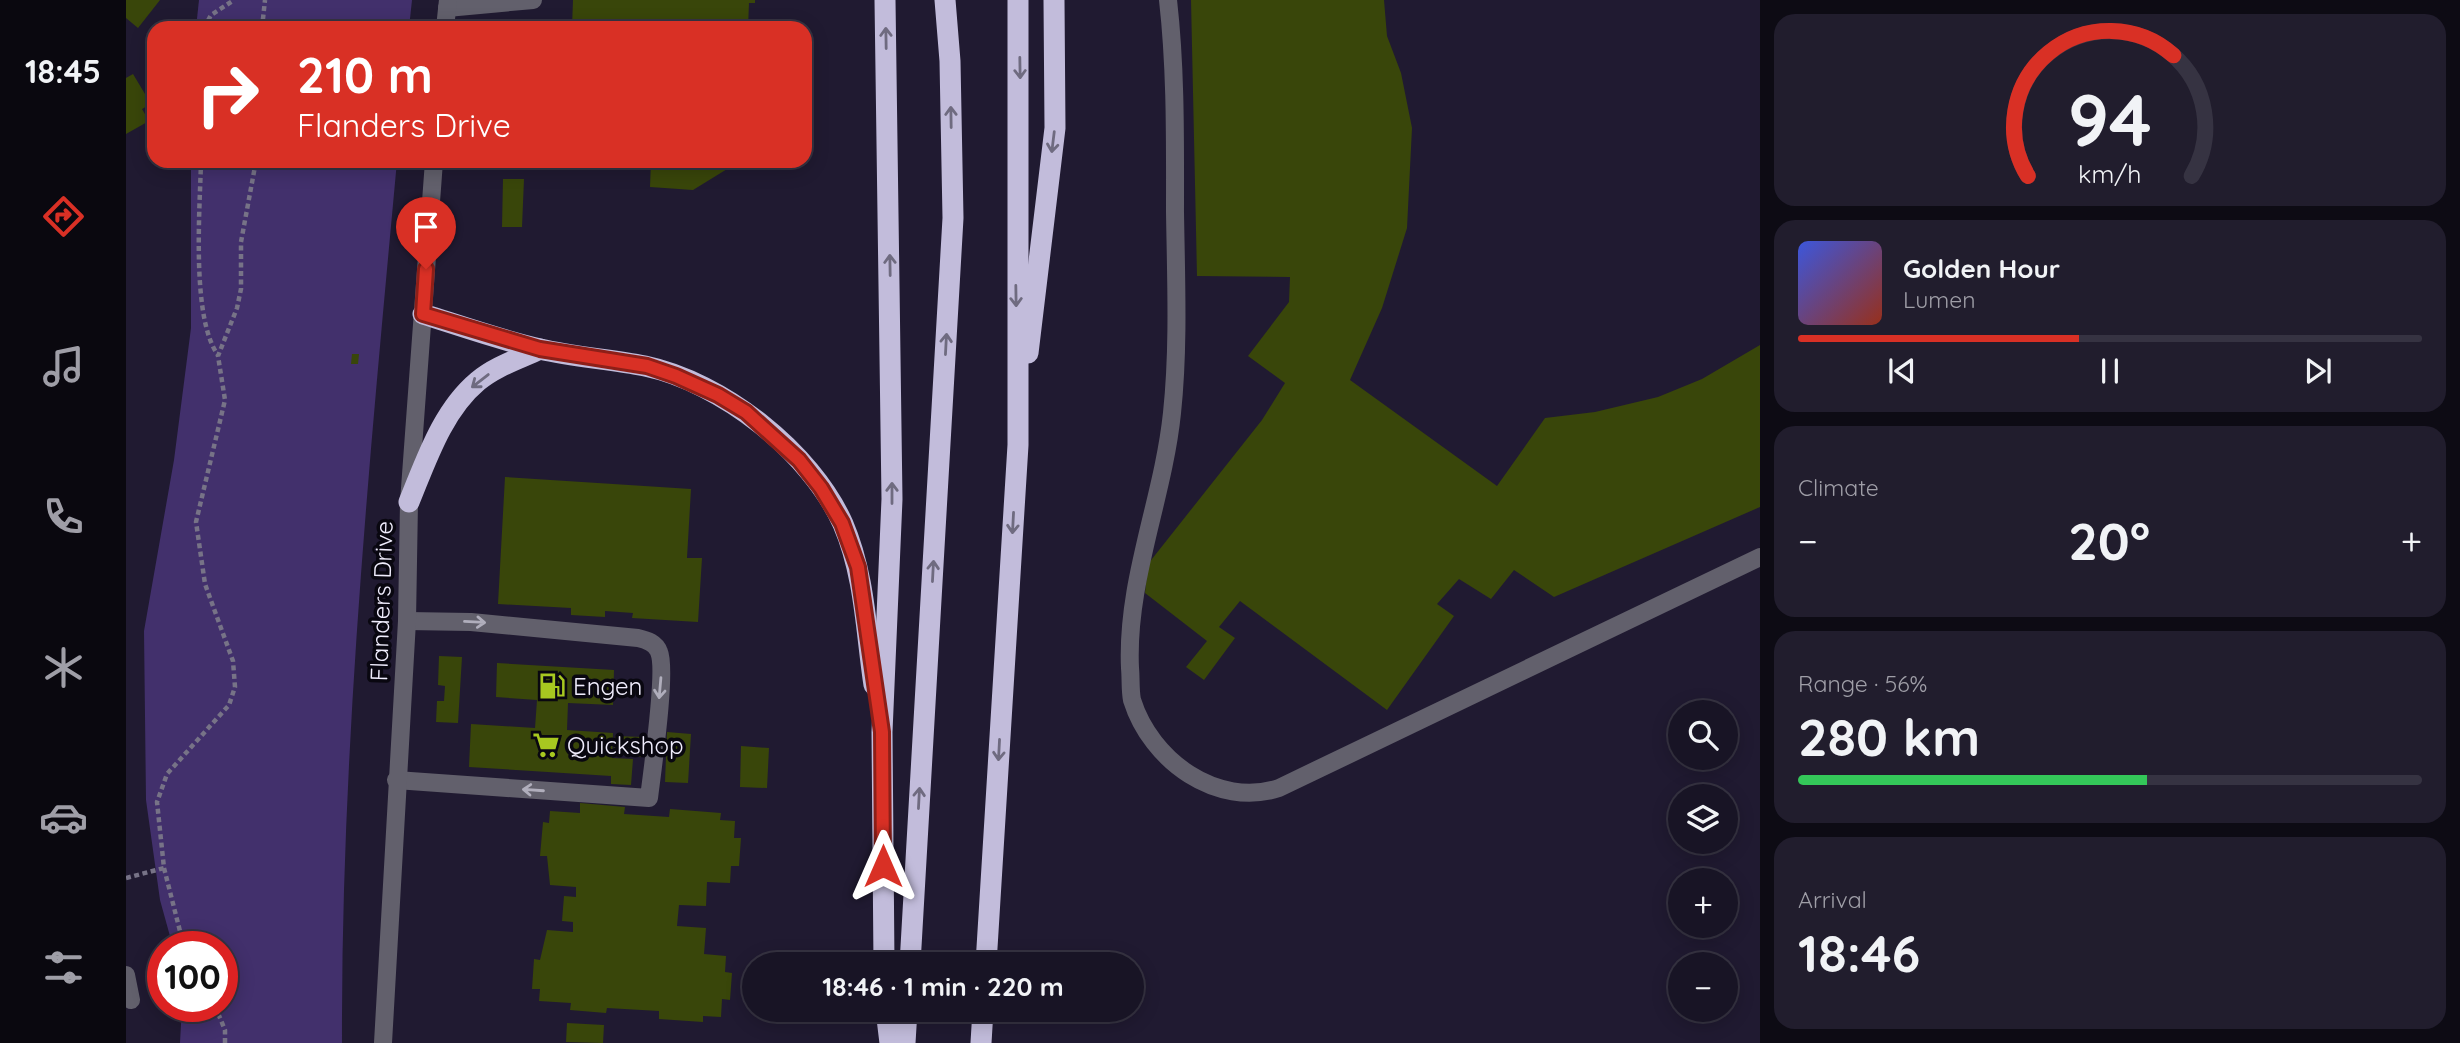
<!DOCTYPE html>
<meta charset="utf-8">
<style>
:root{--surface:#181425;--page:#211d2d;--text:#f1f3f6;--muted:#9f9ea7;--line:#363342;--accent:#d93025}
body{margin:0;font-family:Quicksand,sans-serif;background:var(--page);color:var(--text);height:100vh;display:flex;flex-direction:column;font-size:26px;white-space:nowrap}
*{box-sizing:border-box;margin:0}
p{font-size:23px;color:var(--muted)}
.icon{flex:none;width:38px;height:38px;fill:none;stroke:currentColor;stroke-width:2;stroke-linecap:round;stroke-linejoin:round}
.map{position:relative;flex:1;overflow:hidden}
.drawer{display:flex;flex-direction:column;gap:14px;padding:14px;background:#0d0b14;width:700px}
.drawer>*{flex:none}
.guide{position:absolute;left:21px;top:21px;width:665px;height:147px;border-radius:21px;box-shadow:0 4px 18px #0003,0 0 0 2px var(--line);background:#d93025;color:#fff;overflow:hidden}
.fabs{position:absolute;left:1542px;top:700px;display:grid;gap:14px}
.fabs a{display:grid;place-items:center;width:70px;height:70px;border-radius:50%;background:var(--surface);box-shadow:0 4px 18px #0003,0 0 0 2px var(--line);font-size:35px}
.speed{position:absolute;left:21px;top:931px;display:flex;gap:14px;font-size:35px;font-weight:700;text-align:center}
.speed>*{display:grid;place-content:center;width:91px;height:91px;border-radius:50%;background:var(--surface);box-shadow:0 4px 18px #0003,0 0 0 2px var(--line);line-height:1}
.speed .limit{border:10px solid #d22;background:#fff;color:#111}
.pin{position:absolute;display:grid;place-items:center;width:60px;height:60px;color:#fff;margin:-72px -30px;border-radius:50% 50% 50% 0;rotate:-45deg;box-shadow:0 0 7px #0007}
.pin .icon{rotate:45deg}
.me{position:absolute;width:77px;margin:-38px;rotate:0deg;stroke-linejoin:round;filter:drop-shadow(0 0 5px #0008)}
.turn{display:flex;align-items:center;gap:24px;height:147px;padding:0 35px;font-size:32px}
.turn .icon{width:91px;height:91px;stroke-width:2.5}
.turn b{display:block;font-size:49px;line-height:60px}
.big{font-size:52px;font-weight:800;line-height:1.1}
.drawer .card{flex:1;display:flex;flex-direction:column;justify-content:center;gap:10px;min-width:0;padding:0 24px;border-radius:21px;background:var(--page)}
.drawer .dial{align-items:center;gap:0}
.dial svg{height:182px;overflow:visible;fill:none;stroke:var(--line);stroke-width:7;stroke-linecap:round;text-anchor:middle}
.dial text{fill:var(--text);stroke:none}
.song{display:flex;align-items:center;gap:21px}
.cover{width:84px;height:84px;border-radius:10px;background:linear-gradient(135deg,hsl(230 70% 55%),hsl(10 70% 35%))}
.played{height:7px;border-radius:4px;background:linear-gradient(90deg,var(--accent) 45%,var(--line) 45%)}
.keys{display:flex;justify-content:space-around;direction:ltr}
.heat{display:flex;justify-content:space-between;align-items:center;font-size:38px;direction:ltr}
.charge{height:10px;border-radius:5px;background:linear-gradient(90deg,#34c759 56%,var(--line) 0)}
.trip{position:absolute;left:616px;top:952px;width:402px;height:70px;border-radius:35px;background:var(--surface);box-shadow:0 4px 18px #0003,0 0 0 2px var(--line);font-weight:800;line-height:70px;text-align:center}
main{display:flex;flex:1;min-height:0}
.dock{display:flex;flex-direction:column;width:126px;justify-content:space-around;align-items:center;background:#0a080f;color:var(--muted)}
.dock .icon{width:49px;height:49px}
.dock .selected{color:var(--accent)}
.dock b{font-size:32px;color:var(--text)}
.map>svg:first-child{display:block}
</style>
<main>
<nav class="dock">
<b>18:45</b>
<svg class="icon selected" aria-label="directions" viewBox="0 0 24 24"><path d="M12 3l9 9-9 9-9-9zM9 14v-3h6M13 9l2 2-2 2"/></svg>
<svg class="icon" aria-label="music" viewBox="0 0 24 24"><path d="M9 18V5l10-2v13"/><circle cx="6" cy="18" r="3"/><circle cx="16" cy="16" r="3"/></svg>
<svg class="icon" aria-label="phone" viewBox="0 0 24 24"><path d="M5 4h4l2 5-3 2q2 4 5 5l2-3 5 2v4C11 20 4 13 5 4z"/></svg>
<svg class="icon" aria-label="climate" viewBox="0 0 24 24"><path d="M12 3v18M4 7l16 10M4 17L20 7"/></svg>
<svg class="icon" aria-label="car" viewBox="0 0 24 24"><path d="M5 17H2v-5l4-1 3-4h7l3 4 3 1v5h-3M9 17h6M6 11h13"/><circle cx="7" cy="17" r="2"/><circle cx="17" cy="17" r="2"/></svg>
<svg class="icon" aria-label="filters" viewBox="0 0 24 24"><path d="M4 7h16M4 17h16"/><circle cx="9" cy="7" r="2"/><circle cx="15" cy="17" r="2"/></svg>
</nav>
<div class="map">
<svg width="1634" height="1043" viewBox="0 0 1634 1043">
<rect width="100%" height="100%" fill="#201a31"/>
<g fill="#42306c">
<polygon points="73,0 286,0 283,28 70,28"/>
<path d="M65,161H271C244,454 215,749 216,1043H54L56,1006H96V947H47L34,900L20,800L18,631L48,460L65,328Z"/>
</g>
<g fill="#39460a">
<polygon points="0,0 34,0 12,28 0,18"/>
<polygon points="447,0 629,0 629,3 623,3 622,28 446,27"/>
<polygon points="1065,0 1258,0 1261,36 1275,73 1286,128 1281,228 1256,308 1224,380 1371,486 1419,418 1469,412 1532,397 1576,379 1634,345 1634,507 1428,597 1388,570 1365,599 1333,579 1311,604 1328,616 1261,710 1114,601 1093,627 1109,638 1078,680 1060,667 1081,641 1019,593 1022,564 1136,420 1159,383 1122,356 1163,302 1164,277 1071,276"/>
<polygon points="7,74 25,104 16,109 23,121 0,134 0,78"/>
<polygon points="525,161 617,161 617,167 606,166 567,190 524,187"/>
<polygon points="377,179 398,179 396,227 376,227"/>
<polygon points="226,354 233,354 232,364 225,364"/>
<polygon points="379,477 565,489 561,558 576,558 572,622 506,618 507,613 479,611 479,617 445,615 445,608 372,604"/>
<polygon points="313,656 336,657 332,723 310,722 311,701 318,701 319,686 312,685"/>
<polygon points="371,663 488,670 487,705 442,703 441,730 487,733 486,758 507,759 505,785 485,784 485,776 343,767 345,724 409,728 411,700 370,697"/>
<polygon points="541,732 565,734 562,783 539,782"/>
<polygon points="489,736 517,737 516,757 488,754"/>
<polygon points="615,746 643,748 641,788 614,787"/>
<polygon points="454,803 499,807 498,814 543,817 544,809 595,813 594,820 609,821 608,838 615,838 613,866 605,866 604,883 581,882 580,906 553,905 551,926 580,928 578,954 600,956 599,972 606,973 604,1000 596,999 595,1017 577,1016 577,1022 533,1019 533,1011 481,1008 480,1013 444,1010 445,1003 413,1001 414,989 406,989 408,959 414,960 421,930 447,932 447,922 436,921 438,896 450,897 450,887 424,885 421,856 414,856 417,822 423,823 424,811 454,813"/>
<polygon points="441,1023 478,1025 477,1043 440,1042"/>
</g>
<g fill="none" stroke-linecap="round" stroke-linejoin="round">
<g stroke="#777387" stroke-width="4.5" stroke-dasharray="5 3.5" stroke-linecap="butt">
<polyline points="78,28 85,15 108,0"/>
<polyline points="136,28 139,0"/>
<path d="M75,161C74,208 65,318 92,355"/>
<polyline points="0,878 38,868"/>
<polyline points="58,947 38,868 31,802 41,774 103,705 109,687 107,661 79,584 70,522 99,400 92,356 111,308 115,289 115,242 130,161"/>
<polyline points="89,1006 99,1030 99,1043"/>
</g>
<g stroke="#62606c" stroke-width="18">
<path d="M1042,0C1050,70 1049,142 1049,212C1050,279 1053,347 1046,413C1037,500 1000,581 1004,668C1005,678 1004,690 1006,700C1025,761 1091,808 1153,788L1634,557"/>
<polyline points="321,8 407,0"/>
<polyline points="319,28 322,0"/>
<path d="M270,780L523,798C526,772 541,670 533,652C530,643 521,640 512,638L345,622L281,621"/>
<polyline points="0,975 5,1000"/>
<polyline points="257,1043 281,621 283,502 308,161"/>
</g>
<g stroke="#c2bcdb" stroke-width="21">
<path d="M297,314C335,326 374,340 414,349C448,357 484,359 519,366C596,382 685,452 717,524C739,575 740,632 748,685"/>
<polyline points="902,353 929,128 928,0"/>
<path d="M283,502C300,461 316,411 352,381C370,366 393,359 414,349"/>
<polyline points="758,964 756,732 766,499 759,0"/>
<polyline points="784,964 827,218 824,61 819,0"/>
<polyline points="860,964 892,445 892,0"/>
<polyline points="760,1010 764,1043"/>
<polyline points="779,1043 781,1010"/>
<polyline points="855,1043 857,1010"/>
</g>
</g>
<defs><path id="oneway-shaft" d="M-6 0H5M1.5-3L5.5 0L1.5 3" fill="none" stroke-width="1.6" stroke-linecap="round" stroke-linejoin="round" transform="scale(1.75)"/></defs>
<g stroke="#6f6b80">
<use href="#oneway-shaft" transform="translate(760 38) rotate(-91)"/>
<use href="#oneway-shaft" transform="translate(894 68) rotate(89)"/>
<use href="#oneway-shaft" transform="translate(825 117) rotate(-91)"/>
<use href="#oneway-shaft" transform="translate(927 142) rotate(97)"/>
<use href="#oneway-shaft" transform="translate(764 265) rotate(-91)"/>
<use href="#oneway-shaft" transform="translate(890 296) rotate(89)"/>
<use href="#oneway-shaft" transform="translate(820 344) rotate(-87)"/>
<use href="#oneway-shaft" transform="translate(354 381) rotate(142)"/>
<use href="#oneway-shaft" transform="translate(766 493) rotate(-90)"/>
<use href="#oneway-shaft" transform="translate(887 523) rotate(93)"/>
<use href="#oneway-shaft" transform="translate(807 571) rotate(-87)"/>
<use href="#oneway-shaft" transform="translate(873 750) rotate(93)"/>
<use href="#oneway-shaft" transform="translate(793 798) rotate(-87)"/>
</g>
<g stroke="#b0aebc">
<use href="#oneway-shaft" transform="translate(349 622) rotate(3)"/>
<use href="#oneway-shaft" transform="translate(534 688) rotate(95)"/>
<use href="#oneway-shaft" transform="translate(407 790) rotate(-176)"/>
</g>
<g fill="none" stroke-linecap="round" stroke-linejoin="round">
<g stroke="#8d1f18" stroke-width="18">
<polyline id="route" points="300,269 297,314 414,349 521,366 550,376 592,395 620,412 673,460 695,488 716,523 732,567 756,732 757,866"/>
</g>
<use href="#route" stroke="#d93025" stroke-width="12"/>
</g>
<defs>
<g id="fuel-bare" transform="scale(2.1)"><path d="M-5.5-6h7V0h2V4h1.3V-2.5L3-4.5l.8-.8L6-3V5H2.5V1h-1V6h-7ZM-4.2-4.7v3.2H.2V-4.7Z" fill="#a7c820" stroke="#090710" stroke-width="2.5" paint-order="stroke"/></g>
<g id="supermarket-bare" transform="scale(2.1)"><path d="M-6-5.5h2.5l.6 2H6L4.5 2H-2.5L-4.4-4H-6ZM-1.5 3.2a1.3 1.3 0 1 0 .1 0ZM3 3.2a1.3 1.3 0 1 0 .1 0Z" fill="#a7c820" stroke="#090710" stroke-width="2.5" paint-order="stroke"/></g>
</defs>
<g fill-rule="evenodd">
<use href="#fuel-bare" x="426" y="686"/>
<use href="#supermarket-bare" x="420" y="745"/>
</g>
<g text-anchor="middle" dominant-baseline="central" stroke-width="7" stroke-linejoin="round" paint-order="stroke">
<g font-size="24" fill="#f0edfd" stroke="#090710">
<text transform="translate(255 601) rotate(-88)">Flanders Drive</text>
</g>
<g font-size="24" fill="#f0edfd" stroke="#090710" text-anchor="start">
<text x="447" y="686">Engen</text>
<text x="441" y="745">Quickshop</text>
</g>
</g>
</svg>
<div class="fabs">
<a><svg class="icon" aria-label="search" viewBox="0 0 24 24"><circle cx="10" cy="10" r="6"/><path d="M15 15l6 6"/></svg></a>
<a><svg class="icon" aria-label="layers" viewBox="0 0 24 24"><path d="M12 4l9 5-9 5-9-5zM3 14l9 5 9-5"/></svg></a>
<a>+</a>
<a>−</a>
</div>
<div class="speed"><div class="limit">100</div></div>
<div class="pin" style="left:300px;top:269px;background:#d93025"><svg class="icon" aria-label="arrive" viewBox="0 0 24 24"><path d="M6 21V4h12l-3 4 3 4H6"/></svg></div>
<svg class="me" style="left:757px;top:866px" viewBox="-20 -20 40 40"><path d="M0-17L14 15 0 8-14 15z" fill="#d93025" stroke="#fff" stroke-width="4"/></svg>
<div class="trip">18:46 · 1 min · 220 m</div>
<div class="guide">
<div class="turn"><svg class="icon" aria-label="right" viewBox="0 0 24 24"><path d="M7 20v-9h11M14 6l5 5-5 5"/></svg><div><b>210 m</b>Flanders Drive</div></div>
</div>
</div>
<section class="drawer">
<div class="card dial"><svg viewBox="0 0 100 80">
<path d="M14 69A42 42 0 1 1 86 69"/>
<path d="M14 69A42 42 0 0 1 78 16" stroke="#d93025"/>
<text x="50" y="56" font-size="32" font-weight="700">94</text>
<text x="50" y="72" font-size="11">km/h</text>
</svg></div>
<div class="card">
<div class="song"><i class="cover"></i><div><b>Golden Hour</b><p>Lumen</p></div></div>
<div class="played"></div>
<div class="keys"><svg class="icon" aria-label="previous" viewBox="0 0 24 24"><path d="M18 5L8 12l10 7zM5 5v14"/></svg><svg class="icon" aria-label="pause" viewBox="0 0 24 24"><path d="M8 5v14M16 5v14"/></svg><svg class="icon" aria-label="next" viewBox="0 0 24 24"><path d="M6 5l10 7-10 7zM19 5v14"/></svg></div>
</div>
<div class="card"><p>Climate</p>
<div class="heat"><a>−</a><b class="big">20°</b><a>+</a></div>
</div>
<div class="card"><p>Range · 56%</p><b class="big">280 km</b><div class="charge"></div></div>
<div class="card"><p>Arrival</p><b class="big">18:46</b></div>
</section>
</main>
